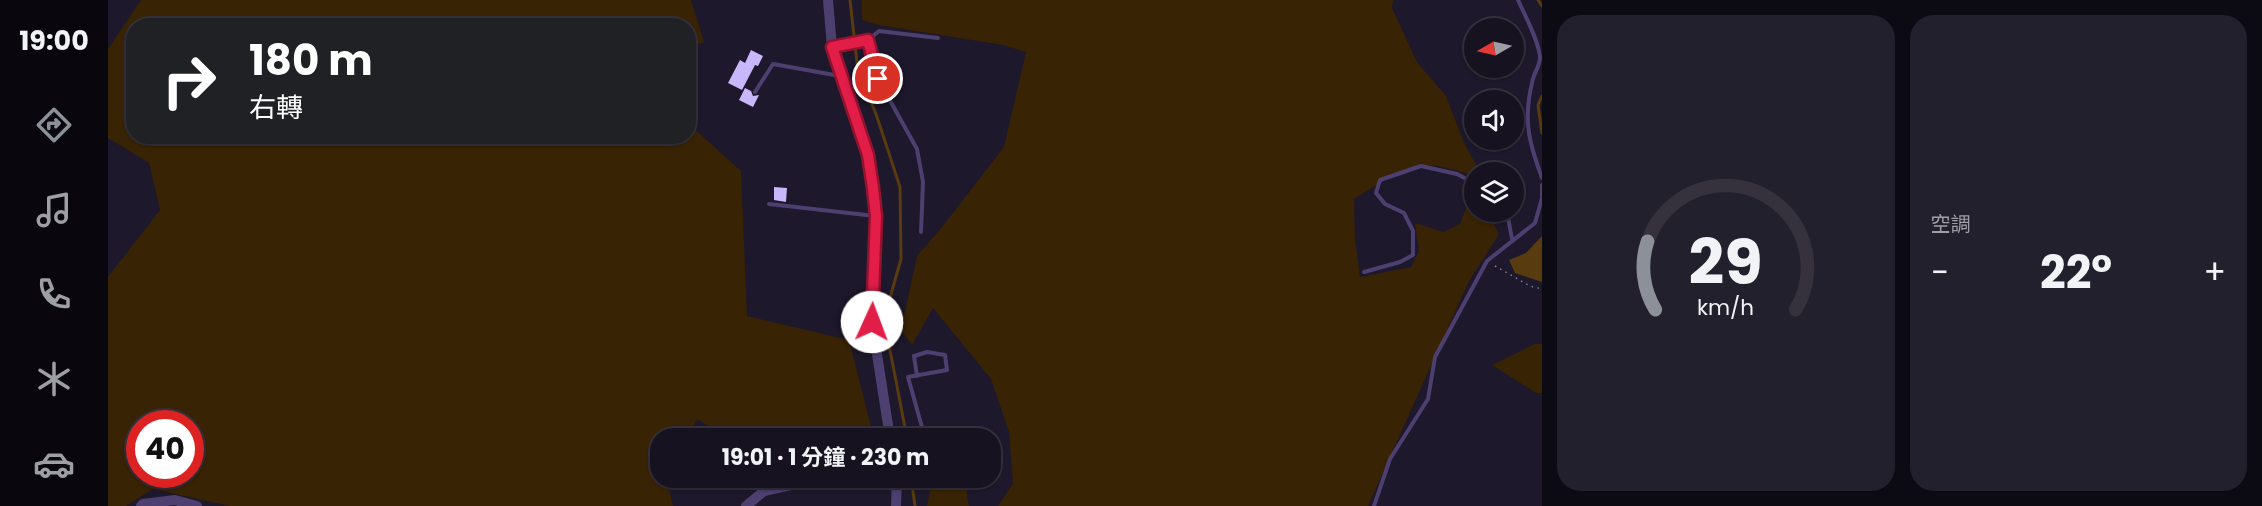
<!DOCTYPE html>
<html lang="zh-TW">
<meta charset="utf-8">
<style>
:root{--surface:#161220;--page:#23202d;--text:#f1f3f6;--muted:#9e9ea5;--line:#35323e;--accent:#8c9099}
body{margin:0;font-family:Poppins,"Noto Sans TC",sans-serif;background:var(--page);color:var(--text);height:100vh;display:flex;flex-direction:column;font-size:22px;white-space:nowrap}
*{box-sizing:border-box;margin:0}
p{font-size:20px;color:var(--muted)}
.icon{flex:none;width:33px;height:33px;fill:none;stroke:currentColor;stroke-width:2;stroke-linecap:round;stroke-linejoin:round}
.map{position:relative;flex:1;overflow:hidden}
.drawer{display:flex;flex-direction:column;gap:15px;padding:15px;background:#0c0a12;width:720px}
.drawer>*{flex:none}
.guide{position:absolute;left:18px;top:18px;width:570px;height:126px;border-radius:24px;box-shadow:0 2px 4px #0004,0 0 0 2px var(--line);background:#202124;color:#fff;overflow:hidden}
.needle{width:39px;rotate:261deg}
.fabs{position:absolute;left:1356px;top:18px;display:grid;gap:12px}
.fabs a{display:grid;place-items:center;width:60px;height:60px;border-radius:50%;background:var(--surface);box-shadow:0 2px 4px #0004,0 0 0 2px var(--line);font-size:30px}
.speed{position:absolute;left:18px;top:410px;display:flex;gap:12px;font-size:30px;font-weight:700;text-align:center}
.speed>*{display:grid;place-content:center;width:78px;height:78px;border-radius:50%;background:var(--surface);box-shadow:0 2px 4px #0004,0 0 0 2px var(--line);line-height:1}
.speed .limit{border:9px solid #d22;background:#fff;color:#111}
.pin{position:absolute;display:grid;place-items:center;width:51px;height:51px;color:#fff;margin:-26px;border:3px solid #fff;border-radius:50%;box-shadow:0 2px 6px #0007}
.me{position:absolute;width:66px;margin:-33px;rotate:2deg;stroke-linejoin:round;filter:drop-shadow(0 0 4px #0008)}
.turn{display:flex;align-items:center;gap:21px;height:126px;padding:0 24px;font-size:27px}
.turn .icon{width:78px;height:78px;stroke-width:2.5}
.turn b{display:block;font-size:42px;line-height:51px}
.big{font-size:45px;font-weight:700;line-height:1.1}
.drawer .card{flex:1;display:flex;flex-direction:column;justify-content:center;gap:9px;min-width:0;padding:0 21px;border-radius:24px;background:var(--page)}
.drawer .dial{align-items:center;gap:0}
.dial svg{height:156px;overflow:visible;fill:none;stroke:var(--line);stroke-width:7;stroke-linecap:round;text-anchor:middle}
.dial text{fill:var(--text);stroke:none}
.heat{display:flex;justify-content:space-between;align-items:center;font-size:33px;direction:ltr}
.drawer .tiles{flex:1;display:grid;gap:15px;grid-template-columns:repeat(2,1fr)}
.trip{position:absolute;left:542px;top:428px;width:351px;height:60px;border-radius:24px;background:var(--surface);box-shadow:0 2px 4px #0004,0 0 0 2px var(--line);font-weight:700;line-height:60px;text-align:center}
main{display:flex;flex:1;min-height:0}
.dock{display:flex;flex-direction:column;width:108px;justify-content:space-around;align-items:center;background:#09070d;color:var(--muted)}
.dock .icon{width:42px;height:42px}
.dock .active{color:var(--accent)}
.dock b{font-size:27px;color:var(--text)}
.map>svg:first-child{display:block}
</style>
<main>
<nav class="dock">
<b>19:00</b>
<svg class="icon active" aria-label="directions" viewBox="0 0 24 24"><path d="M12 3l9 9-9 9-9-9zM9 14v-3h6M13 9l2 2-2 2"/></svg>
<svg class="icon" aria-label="music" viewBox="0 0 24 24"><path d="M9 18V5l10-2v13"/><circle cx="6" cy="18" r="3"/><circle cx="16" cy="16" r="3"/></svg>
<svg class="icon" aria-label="phone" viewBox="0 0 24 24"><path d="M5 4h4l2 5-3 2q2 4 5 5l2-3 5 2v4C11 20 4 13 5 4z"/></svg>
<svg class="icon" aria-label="climate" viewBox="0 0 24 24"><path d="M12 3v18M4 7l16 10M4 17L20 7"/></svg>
<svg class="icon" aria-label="car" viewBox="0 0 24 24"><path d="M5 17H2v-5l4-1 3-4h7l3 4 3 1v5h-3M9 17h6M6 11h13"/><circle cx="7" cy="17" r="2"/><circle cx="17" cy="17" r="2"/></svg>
</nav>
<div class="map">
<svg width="1434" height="506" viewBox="0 0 1434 506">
<rect width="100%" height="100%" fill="#1d182b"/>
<g fill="#382304" fill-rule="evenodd">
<path d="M33,0H583L596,42L581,47L580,26H26V136H580L581,124L633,171L639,316L741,340L766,438H621L589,419L580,438H552V477H563L560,486L565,506H122L45,489L18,506H0V277L52,210L41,163L0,138V49ZM32,423H82V474H32Z"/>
<path d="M754,0H1285L1284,8L1309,62L1338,96L1356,143L1372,172H1366V176C1351,171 1333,165 1317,165C1301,164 1260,190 1246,199L1247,239L1252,277L1303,267L1311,251L1307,223L1335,232L1352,224L1360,203L1366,205V212H1379L1391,234L1361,281L1260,506H890L905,483L901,432L883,379L825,308L804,345L793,330L809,256L834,227L896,147L918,52L895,45L770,25L754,20Z"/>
<polygon points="1427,344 1434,344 1434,393 1428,393 1384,365"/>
<polygon points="821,477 856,477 861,506 819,506 822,491"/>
</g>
<polygon fill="#583b0e" points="1434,236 1434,282 1407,273 1401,260 1418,253"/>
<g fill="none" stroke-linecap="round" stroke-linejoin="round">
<g stroke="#583b0e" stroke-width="3">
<polyline points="742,0 750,71 768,114 792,187 793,259 776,319 799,438"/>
<polyline points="1430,0 1434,6"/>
<polyline points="1434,96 1430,105 1434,133"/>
<polyline points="803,477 807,506"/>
</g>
</g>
<g fill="#c8b8fb">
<polygon points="643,50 655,56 650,66 647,65 634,90 620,83 632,60 637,63"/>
<polygon points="637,88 643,91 645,96 651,95 645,107 631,100"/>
<polygon points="666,187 679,188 678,202 666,200"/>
</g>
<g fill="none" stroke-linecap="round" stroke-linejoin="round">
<g stroke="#837f8f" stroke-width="1.5" stroke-dasharray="1.5 4.5" stroke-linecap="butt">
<polyline points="1406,49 1420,39"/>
<polyline points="1387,266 1422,286 1434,289"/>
</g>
<g stroke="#4d3f70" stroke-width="4">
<path d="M1410,0C1418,18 1429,37 1432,56C1433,65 1425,74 1424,83C1415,120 1421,143 1434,178"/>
<polyline points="725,47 760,40"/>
<polyline points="647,92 665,64 732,76"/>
<polyline points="661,204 767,216"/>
<polyline points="1399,212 1404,239"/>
<polyline points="813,232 815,182 809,149 770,79 760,40 771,31 830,38"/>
<polyline points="1256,272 1292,262 1305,255 1305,231 1296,213 1277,204 1268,193 1272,180 1313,166 1349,174 1366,183"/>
<polyline points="809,376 806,356 819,352 837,355 839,370 800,377 817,438"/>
<polyline points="1266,506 1282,459 1320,399 1327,357 1379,261 1427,223 1434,198 1434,185"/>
</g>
<g stroke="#4d3f70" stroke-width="10">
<polyline points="720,0 724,47 760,155 765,188 768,216 764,322 782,438"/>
<polyline points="778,477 789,482"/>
<polyline points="33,506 35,504 67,500 89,506"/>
<polyline points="638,506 656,491 718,477"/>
<polyline points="788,506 789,477"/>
</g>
</g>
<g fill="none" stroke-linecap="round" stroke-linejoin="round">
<g stroke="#92132f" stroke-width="15">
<polyline id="route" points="764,322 768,216 765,188 760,155 724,47 760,40 770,79"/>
</g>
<use href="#route" stroke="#e11d48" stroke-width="10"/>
</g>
</svg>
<div class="fabs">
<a><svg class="needle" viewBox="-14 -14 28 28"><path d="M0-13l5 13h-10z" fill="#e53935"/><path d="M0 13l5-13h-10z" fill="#9e9ea5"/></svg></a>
<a><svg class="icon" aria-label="sound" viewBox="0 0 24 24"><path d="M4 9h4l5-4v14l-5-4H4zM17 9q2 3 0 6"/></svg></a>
<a><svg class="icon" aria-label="layers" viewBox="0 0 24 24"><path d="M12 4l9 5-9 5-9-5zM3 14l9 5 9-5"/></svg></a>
</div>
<div class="speed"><div class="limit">40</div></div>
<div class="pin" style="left:770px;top:79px;background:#d93025"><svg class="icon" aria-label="arrive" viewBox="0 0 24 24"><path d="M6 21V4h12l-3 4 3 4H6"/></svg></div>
<svg class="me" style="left:764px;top:322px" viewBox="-20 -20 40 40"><circle r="19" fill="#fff"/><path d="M0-13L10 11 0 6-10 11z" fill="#e11d48"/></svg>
<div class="trip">19:01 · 1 分鐘 · 230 m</div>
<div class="guide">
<div class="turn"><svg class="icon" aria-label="right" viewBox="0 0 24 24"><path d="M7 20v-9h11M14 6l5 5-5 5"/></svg><div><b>180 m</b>右轉</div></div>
</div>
</div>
<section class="drawer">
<div class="tiles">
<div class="card dial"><svg viewBox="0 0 100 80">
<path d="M14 69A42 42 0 1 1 86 69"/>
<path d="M14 69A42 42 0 0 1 10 34" stroke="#8c9099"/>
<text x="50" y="56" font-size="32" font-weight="700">29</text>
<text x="50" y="72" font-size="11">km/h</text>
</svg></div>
<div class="card"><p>空調</p>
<div class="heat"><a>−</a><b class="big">22°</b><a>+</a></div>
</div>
</div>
</section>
</main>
